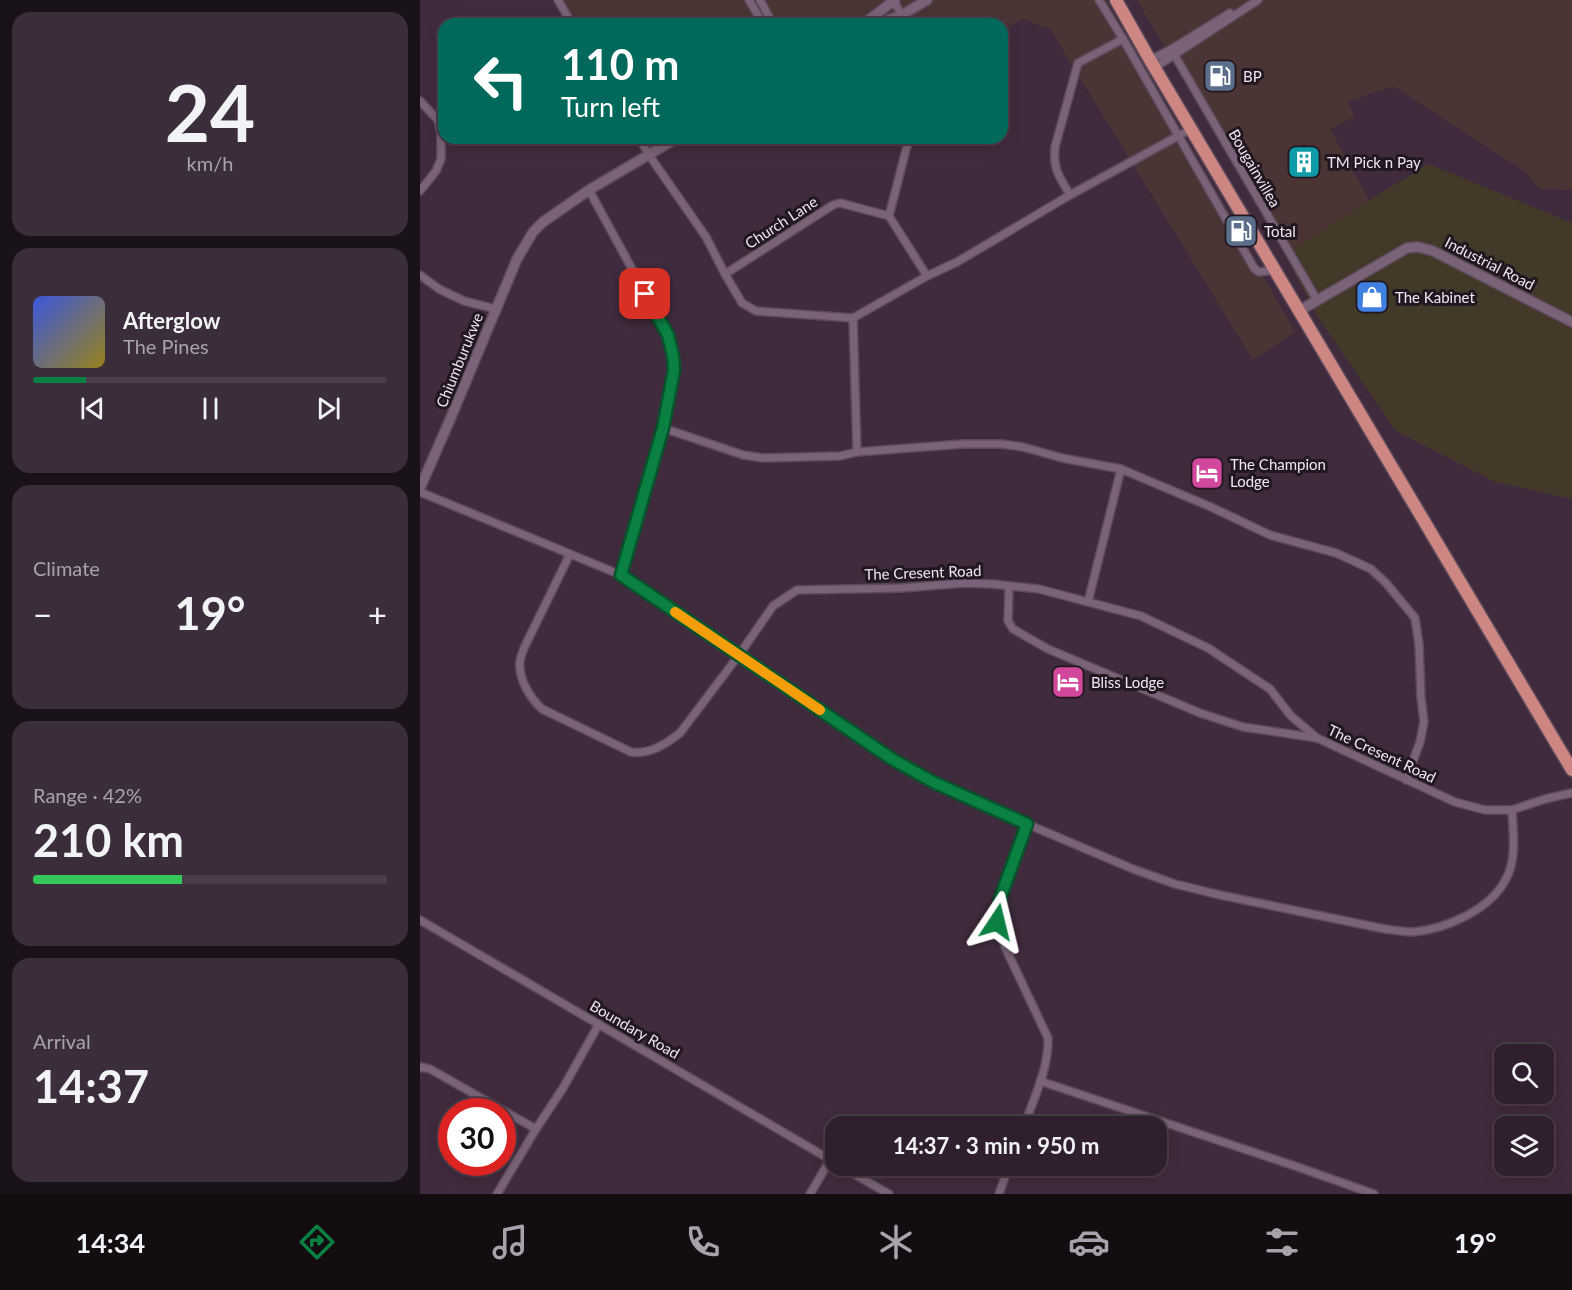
<!DOCTYPE html>
<meta charset="utf-8">
<style>
:root{--surface:#30202e;--page:#3c2d3a;--text:#f1f3f6;--muted:#a8a3aa;--line:#4b3e4a;--accent:#0b8043}
body{margin:0;font-family:Lato,sans-serif;background:var(--page);color:var(--text);height:100vh;display:flex;flex-direction:column;font-size:22px;white-space:nowrap}
*{box-sizing:border-box;margin:0}
p{font-size:20px;color:var(--muted)}
.icon{flex:none;width:33px;height:33px;fill:none;stroke:currentColor;stroke-width:2;stroke-linecap:round;stroke-linejoin:round}
.map{position:relative;flex:1;overflow:hidden}
.details{display:flex;flex-direction:column;gap:12px;padding:12px;background:#1a1219;width:420px}
.details>*{flex:none}
.banner{position:absolute;left:18px;top:18px;width:570px;height:126px;border-radius:18px;box-shadow:0 3px 15px #0003,0 0 0 2px var(--line);background:#00695c;color:#fff;overflow:hidden}
.buttons{position:absolute;left:1074px;top:1044px;display:grid;gap:12px}
.buttons a{display:grid;place-items:center;width:60px;height:60px;border-radius:12px;background:var(--surface);box-shadow:0 3px 15px #0003,0 0 0 2px var(--line);font-size:30px}
.speed{position:absolute;left:18px;top:1098px;display:flex;gap:12px;font-size:30px;font-weight:700;text-align:center}
.speed>*{display:grid;place-content:center;width:78px;height:78px;border-radius:50%;background:var(--surface);box-shadow:0 3px 15px #0003,0 0 0 2px var(--line);line-height:1}
.speed .limit{border:9px solid #d22;background:#fff;color:#111}
.pin{position:absolute;display:grid;place-items:center;width:51px;height:51px;color:#fff;margin:-26px;border-radius:12px;box-shadow:0 3px 9px #0006}
.me{position:absolute;width:66px;margin:-33px;rotate:10deg;stroke-linejoin:round;filter:drop-shadow(0 0 4px #0008)}
.turn{display:flex;align-items:center;gap:21px;height:126px;padding:0 24px;font-size:27px}
.turn .icon{width:78px;height:78px;stroke-width:2.5}
.turn b{display:block;font-size:42px;line-height:51px}
.big{font-size:45px;font-weight:700;line-height:1.1}
.details .widget{flex:1;display:flex;flex-direction:column;justify-content:center;gap:9px;min-width:0;padding:0 21px;border-radius:18px;background:var(--page)}
.details .dial{align-items:center;gap:0}
.dial b{font-size:78px;line-height:1}
.song{display:flex;align-items:center;gap:18px}
.cover{width:72px;height:72px;border-radius:9px;background:linear-gradient(135deg,hsl(230 70% 55%),hsl(50 70% 35%))}
.played{height:6px;border-radius:3px;background:linear-gradient(90deg,var(--accent) 15%,var(--line) 15%)}
.keys{display:flex;justify-content:space-around;direction:ltr}
.heat{display:flex;justify-content:space-between;align-items:center;font-size:33px;direction:ltr}
.charge{height:9px;border-radius:4px;background:linear-gradient(90deg,#34c759 42%,var(--line) 0)}
.trip{position:absolute;left:405px;top:1116px;width:342px;height:60px;border-radius:18px;background:var(--surface);box-shadow:0 3px 15px #0003,0 0 0 2px var(--line);font-weight:700;line-height:60px;text-align:center}
.tab-bar{display:flex;height:96px;justify-content:space-around;align-items:center;background:#130d12;color:var(--muted)}
.tab-bar .icon{width:42px;height:42px}
.tab-bar .on{color:var(--accent)}
.tab-bar b{font-size:27px;color:var(--text)}
main{display:flex;flex:1;min-height:0}
.map>svg:first-child{display:block}
</style>
<main>
<section class="details">
<div class="widget dial"><b>24</b><p>km/h</p></div>
<div class="widget">
<div class="song"><i class="cover"></i><div><b>Afterglow</b><p>The Pines</p></div></div>
<div class="played"></div>
<div class="keys"><svg class="icon" aria-label="previous" viewBox="0 0 24 24"><path d="M18 5L8 12l10 7zM5 5v14"/></svg><svg class="icon" aria-label="pause" viewBox="0 0 24 24"><path d="M8 5v14M16 5v14"/></svg><svg class="icon" aria-label="next" viewBox="0 0 24 24"><path d="M6 5l10 7-10 7zM19 5v14"/></svg></div>
</div>
<div class="widget"><p>Climate</p>
<div class="heat"><a>−</a><b class="big">19°</b><a>+</a></div>
</div>
<div class="widget"><p>Range · 42%</p><b class="big">210 km</b><div class="charge"></div></div>
<div class="widget"><p>Arrival</p><b class="big">14:37</b></div>
</section>
<div class="map">
<svg width="1152" height="1194" viewBox="0 0 1152 1194">
<rect width="100%" height="100%" fill="#402b3e"/>
<g fill="#4a3534">
<polygon points="143,0 686,0 875,332 833,360 630,29 602,19 582,32 582,24 157,24"/>
<polygon points="717,0 1152,0 1152,190 1120,189 1104,171 973,86 928,102 935,116 910,129 949,200 865,255"/>
</g>
<polygon fill="#433929" points="1009,164 1152,223 1152,499 1075,482 975,430 898,317 865,255 949,200"/>
<g fill="none" stroke-linecap="round" stroke-linejoin="round">
<g stroke="#5b4a5a" stroke-width="10">
<g id="minor">
<polyline points="138,0 152,24"/>
<polyline points="329,0 343,24"/>
<polyline points="340,0 353,24"/>
<polyline points="473,0 487,24"/>
<polyline points="679,0 703,39 834,268 839,272 855,270"/>
<polyline points="751,49 897,300"/>
<polyline points="730,60 750,50 810,13"/>
<polyline points="734,68 838,0"/>
<polyline points="0,101 18,120 21,134 21,159 16,171 0,191"/>
<polyline points="219,138 229,155 286,237 305,274 322,303 336,311 433,318 507,276 537,262 650,195 771,129"/>
<polyline points="489,138 469,216 507,276"/>
<polyline points="169,190 248,335 253,356 253,370 243,428 201,575"/>
<path d="M650,195C639,176 633,170 635,147L658,63L703,39"/>
<polyline points="305,274 413,205 420,203 424,204 469,216"/>
<polyline points="0,275 19,289 44,301 76,309"/>
<polyline points="433,318 437,452"/>
<polyline points="243,428 323,455 343,458 420,456 437,452 543,444 581,444 603,447 642,458 701,469 791,507 850,535 916,553 951,569 966,583 995,618 999,645 1001,697 1004,722 1000,742 986,780"/>
<path d="M0,492L201,575L472,759L513,782L607,824L713,869L755,884L800,895L965,929C974,930 984,932 993,932C1026,929 1070,910 1086,879C1097,859 1093,832 1092,810"/>
<path d="M150,554L104,648C103,652 100,657 100,662C98,678 110,698 122,709L211,752C229,755 246,744 260,733L319,655L353,606L377,590L482,588L543,583L572,584L619,589L721,616L788,648L850,689L871,716L897,738L1035,802L1065,810H1092L1125,799L1152,793"/>
<polyline points="589,586 588,621 593,629 628,649 780,713 823,727 897,738"/>
<polyline points="668,602 701,469"/>
<polyline points="0,920 416,1163"/>
<polyline points="0,1068 1,1067 10,1069 116,1129"/>
<polyline points="620,1081 875,1166 954,1194"/>
<path d="M604,1126C614,1098 629,1068 628,1038L585,947L577,922L580,899L607,824"/>
<polyline points="420,1166 469,1194"/>
<polyline points="77,1194 116,1129 143,1088 179,1024"/>
<polyline points="390,1194 410,1160"/>
<polyline points="579,1194 589,1166"/>
</g>
</g>
<g stroke="#5b4a5a" stroke-width="12">
<g id="tertiary">
<polyline points="443,24 475,0"/>
<polyline points="457,24 482,15 507,0"/>
<polyline points="879,311 987,248 998,247 1013,251 1152,322"/>
<polyline points="0,488 29,422 97,259 113,232 123,222 169,190 257,138"/>
</g>
</g>
<g stroke="#5b4a5a" stroke-width="15">
<polyline id="trunk" points="696,0 730,60 1152,770"/>
</g>
<use href="#minor" stroke="#7a6378" stroke-width="7"/>
<use href="#tertiary" stroke="#7a6378" stroke-width="9"/>
<use href="#trunk" stroke="#ce8682" stroke-width="12"/>
</g>
<g fill="none" stroke-linecap="round" stroke-linejoin="round">
<g stroke="#07532c" stroke-width="15">
<polyline id="route" points="225,294 248,335 253,356 254,370 243,428 201,575 472,759 513,782 607,824 580,899 577,922"/>
</g>
<use href="#route" stroke="#0b8043" stroke-width="10"/>
<polyline stroke="#f59e0b" stroke-width="10" points="255,612 400,710"/>
</g>
<defs>
<g id="fuel-square" transform="scale(1.725)"><rect x="-9" y="-9" width="18" height="18" rx="4" fill="#5c6f8a" stroke="#211720"/><path d="M-5.5-6h7V0h2V4h1.3V-2.5L3-4.5l.8-.8L6-3V5H2.5V1h-1V6h-7ZM-4.2-4.7v3.2H.2V-4.7Z" fill="#fff"/></g>
<g id="building-square" transform="scale(1.725)"><rect x="-9" y="-9" width="18" height="18" rx="4" fill="#0f9aa8" stroke="#211720"/><path d="M-4-6H4V6H1V3H-1V6H-4ZM-2.5-4.3h1.7v1.8h-1.7ZM.8-4.3h1.7v1.8H.8ZM-2.5-1h1.7V.8h-1.7ZM.8-1h1.7V.8H.8Z" fill="#fff"/></g>
<g id="shop-square" transform="scale(1.725)"><rect x="-9" y="-9" width="18" height="18" rx="4" fill="#3f7fe0" stroke="#211720"/><path d="M-5-2.5h2.3a2.7 3.5 0 0 1 5.4 0H5L5.5 6h-11ZM-1.5-2.5h3a1.5 2.3 0 0 0-3 0Z" fill="#fff"/></g>
<g id="hotel-square" transform="scale(1.725)"><rect x="-9" y="-9" width="18" height="18" rx="4" fill="#d1479c" stroke="#211720"/><path d="M-6-4.5h1.5V1H6V5H4.5V3h-9V5H-6ZM-4 0a1.8 1.8 0 1 1 3.6 0ZM.5 0V-2.5h3Q6-2.5 6 0Z" fill="#fff"/></g>
</defs>
<g fill-rule="evenodd">
<use href="#fuel-square" x="800" y="76"/>
<use href="#building-square" x="884" y="162"/>
<use href="#fuel-square" x="821" y="231"/>
<use href="#shop-square" x="952" y="297"/>
<use href="#hotel-square" x="787" y="473"/>
<use href="#hotel-square" x="648" y="682"/>
</g>
<g text-anchor="middle" dominant-baseline="central" stroke-width="6" stroke-linejoin="round" paint-order="stroke">
<g font-size="15" fill="#f2e5f1" stroke="#211720" text-anchor="start">
<text x="823" y="76">BP</text>
<text x="907" y="162">TM Pick n Pay</text>
<text x="844" y="231">Total</text>
<text x="975" y="297">The Kabinet</text>
<text x="810" y="464">The Champion<tspan x="810" dy="17">Lodge</tspan></text>
<text x="671" y="682">Bliss Lodge</text>
</g>
<g font-size="15" fill="#f2e5f1" stroke="#211720">
<text transform="translate(835 168) rotate(60)">Bougainvillea</text>
<text transform="translate(361 222) rotate(-33)">Church Lane</text>
<text transform="translate(1070 263) rotate(27)">Industrial Road</text>
<text transform="translate(39 360) rotate(-68)">Chiumburukwe</text>
<text transform="translate(503 572) rotate(-2)">The Cresent Road</text>
<text transform="translate(962 753) rotate(25)">The Cresent Road</text>
<text transform="translate(215 1029) rotate(30)">Boundary Road</text>
</g>
</g>
</svg>
<div class="buttons">
<a><svg class="icon" aria-label="search" viewBox="0 0 24 24"><circle cx="10" cy="10" r="6"/><path d="M15 15l6 6"/></svg></a>
<a><svg class="icon" aria-label="layers" viewBox="0 0 24 24"><path d="M12 4l9 5-9 5-9-5zM3 14l9 5 9-5"/></svg></a>
</div>
<div class="speed"><div class="limit">30</div></div>
<div class="pin" style="left:225px;top:294px;background:#d93025"><svg class="icon" aria-label="arrive" viewBox="0 0 24 24"><path d="M6 21V4h12l-3 4 3 4H6"/></svg></div>
<svg class="me" style="left:577px;top:922px" viewBox="-20 -20 40 40"><path d="M0-17L14 15 0 8-14 15z" fill="#0b8043" stroke="#fff" stroke-width="4"/></svg>
<div class="trip">14:37 · 3 min · 950 m</div>
<div class="banner">
<div class="turn"><svg class="icon" aria-label="left" viewBox="0 0 24 24"><path d="M17 20v-9H6M10 6l-5 5 5 5"/></svg><div><b>110 m</b>Turn left</div></div>
</div>
</div>
</main>
<nav class="tab-bar">
<b>14:34</b>
<svg class="icon on" aria-label="directions" viewBox="0 0 24 24"><path d="M12 3l9 9-9 9-9-9zM9 14v-3h6M13 9l2 2-2 2"/></svg>
<svg class="icon" aria-label="music" viewBox="0 0 24 24"><path d="M9 18V5l10-2v13"/><circle cx="6" cy="18" r="3"/><circle cx="16" cy="16" r="3"/></svg>
<svg class="icon" aria-label="phone" viewBox="0 0 24 24"><path d="M5 4h4l2 5-3 2q2 4 5 5l2-3 5 2v4C11 20 4 13 5 4z"/></svg>
<svg class="icon" aria-label="climate" viewBox="0 0 24 24"><path d="M12 3v18M4 7l16 10M4 17L20 7"/></svg>
<svg class="icon" aria-label="car" viewBox="0 0 24 24"><path d="M5 17H2v-5l4-1 3-4h7l3 4 3 1v5h-3M9 17h6M6 11h13"/><circle cx="7" cy="17" r="2"/><circle cx="17" cy="17" r="2"/></svg>
<svg class="icon" aria-label="filters" viewBox="0 0 24 24"><path d="M4 7h16M4 17h16"/><circle cx="9" cy="7" r="2"/><circle cx="15" cy="17" r="2"/></svg>
<b>19°</b>
</nav>
